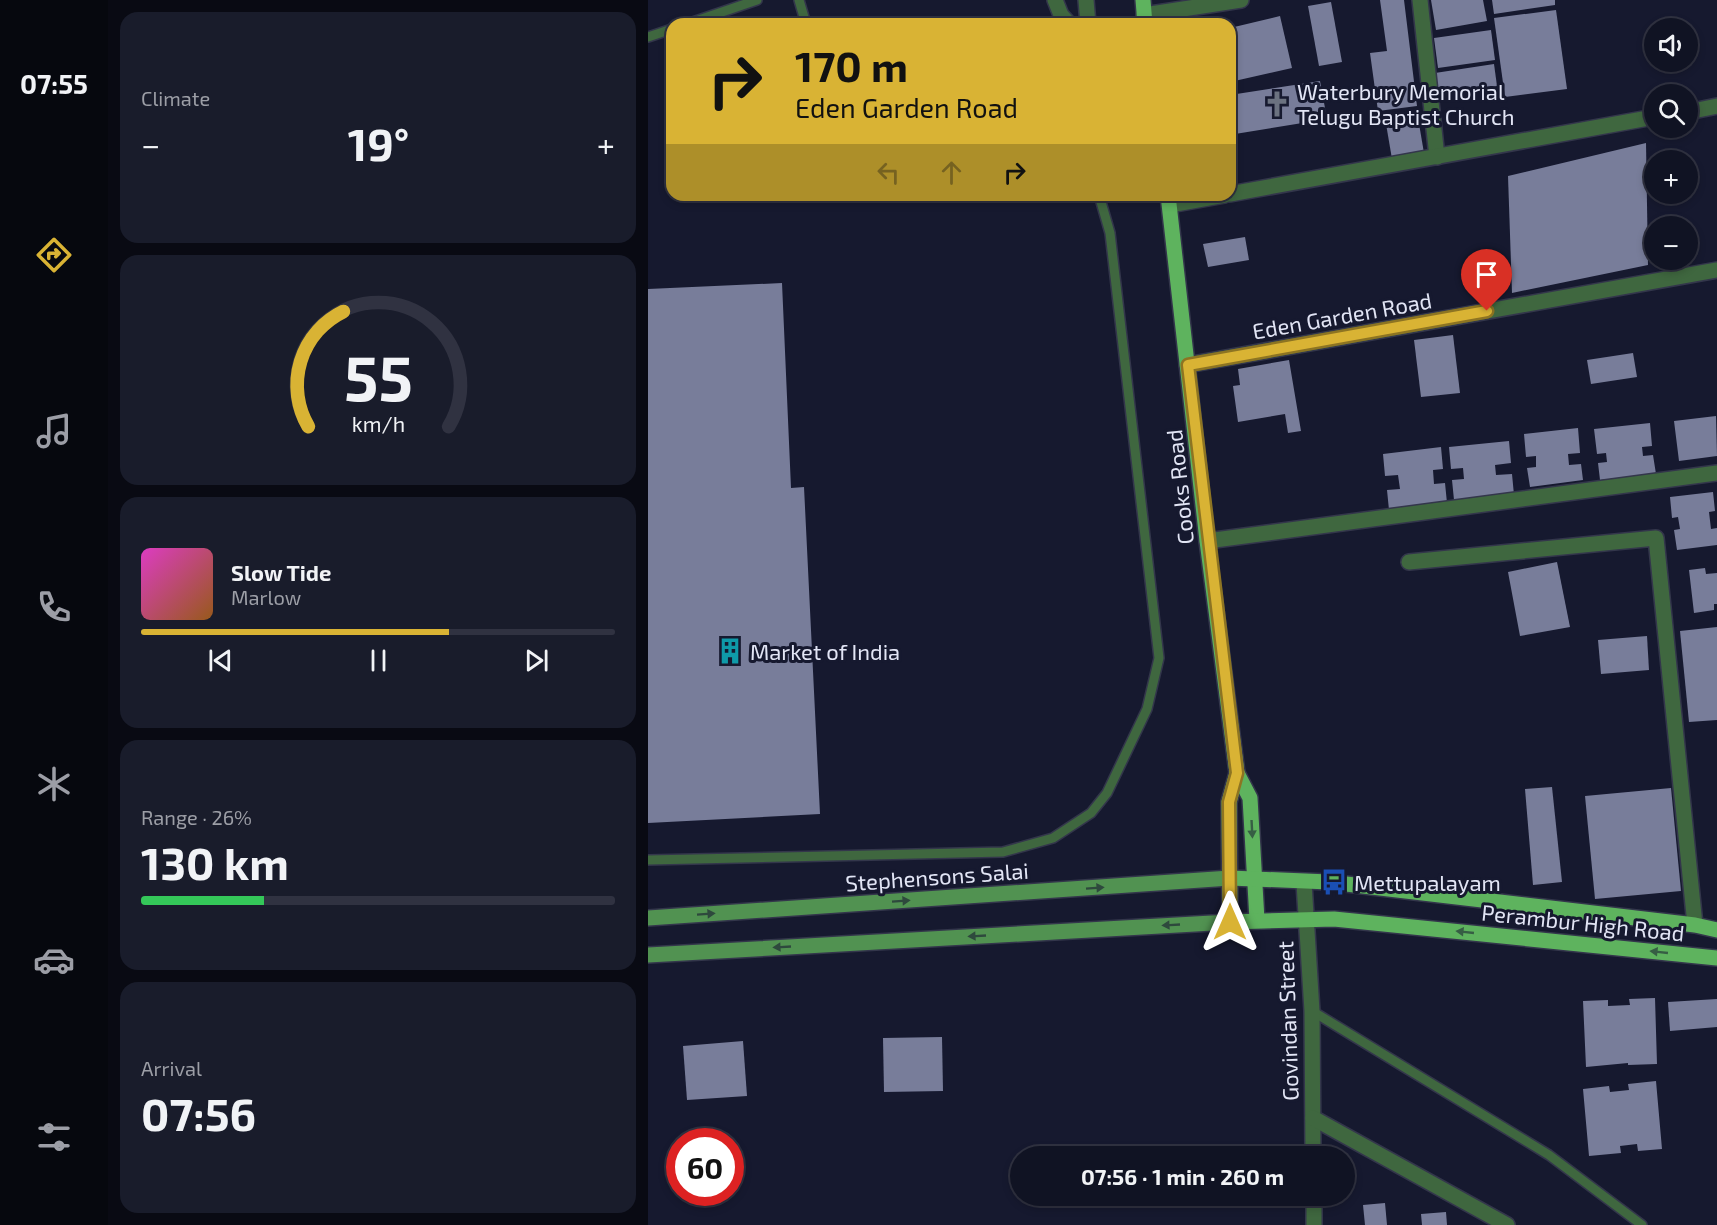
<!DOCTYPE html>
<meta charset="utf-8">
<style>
:root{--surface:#101323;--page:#191c2b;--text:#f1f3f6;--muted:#9c9ea6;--line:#303241;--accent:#d9b334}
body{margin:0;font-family:"Exo 2",sans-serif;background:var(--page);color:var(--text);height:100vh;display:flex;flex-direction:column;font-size:22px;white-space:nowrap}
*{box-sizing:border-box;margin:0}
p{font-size:20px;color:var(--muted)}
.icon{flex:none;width:33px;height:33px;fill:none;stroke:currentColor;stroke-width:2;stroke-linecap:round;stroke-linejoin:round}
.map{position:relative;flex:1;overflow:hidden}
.side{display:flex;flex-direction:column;gap:12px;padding:12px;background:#090a13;width:540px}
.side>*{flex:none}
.hud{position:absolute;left:18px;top:18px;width:570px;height:183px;border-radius:18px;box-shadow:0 3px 9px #0003,0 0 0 2px var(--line);background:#d9b334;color:#111;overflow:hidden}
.tools{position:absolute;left:996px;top:18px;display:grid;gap:12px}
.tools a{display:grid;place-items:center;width:54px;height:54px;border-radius:50%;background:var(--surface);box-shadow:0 3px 9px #0003,0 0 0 2px var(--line);font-size:30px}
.speed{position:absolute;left:18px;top:1128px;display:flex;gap:12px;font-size:30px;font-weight:700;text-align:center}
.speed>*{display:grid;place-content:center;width:78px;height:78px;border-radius:50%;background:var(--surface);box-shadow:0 3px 9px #0003,0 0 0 2px var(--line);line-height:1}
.speed .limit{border:9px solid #d22;background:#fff;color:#111}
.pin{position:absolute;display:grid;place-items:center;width:51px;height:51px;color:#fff;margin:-62px -26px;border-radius:50% 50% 50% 0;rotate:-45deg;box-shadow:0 0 6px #0007}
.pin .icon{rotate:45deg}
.me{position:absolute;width:66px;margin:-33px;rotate:0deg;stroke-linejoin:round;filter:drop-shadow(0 0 4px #0008)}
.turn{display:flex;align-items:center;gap:21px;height:126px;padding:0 30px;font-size:27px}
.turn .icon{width:78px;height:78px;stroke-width:2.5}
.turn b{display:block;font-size:42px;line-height:51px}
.lanes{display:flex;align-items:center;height:57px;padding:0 30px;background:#0003;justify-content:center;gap:30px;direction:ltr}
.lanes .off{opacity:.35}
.big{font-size:45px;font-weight:700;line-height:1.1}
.side .widget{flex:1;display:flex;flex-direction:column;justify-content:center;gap:9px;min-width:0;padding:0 21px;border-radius:18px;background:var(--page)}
.side .dial{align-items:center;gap:0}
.dial svg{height:156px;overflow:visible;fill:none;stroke:var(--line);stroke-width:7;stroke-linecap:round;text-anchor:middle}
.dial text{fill:var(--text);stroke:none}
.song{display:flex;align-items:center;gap:18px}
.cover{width:72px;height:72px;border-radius:9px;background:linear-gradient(135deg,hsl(310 70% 55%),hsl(30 70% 35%))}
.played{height:6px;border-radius:3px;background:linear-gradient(90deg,var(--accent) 65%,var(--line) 65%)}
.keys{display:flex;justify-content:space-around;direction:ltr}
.heat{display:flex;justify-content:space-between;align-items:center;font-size:33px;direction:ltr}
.charge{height:9px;border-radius:4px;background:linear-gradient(90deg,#34c759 26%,var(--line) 0)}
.trip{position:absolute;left:362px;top:1146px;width:345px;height:60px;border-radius:30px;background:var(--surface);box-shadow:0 3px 9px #0003,0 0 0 2px var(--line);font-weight:700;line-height:60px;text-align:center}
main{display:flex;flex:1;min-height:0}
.tabs{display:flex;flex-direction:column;width:108px;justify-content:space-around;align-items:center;background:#06080e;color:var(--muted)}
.tabs .icon{width:42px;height:42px}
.tabs .on{color:var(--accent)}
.tabs b{font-size:27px;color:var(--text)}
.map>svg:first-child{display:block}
</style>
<main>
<nav class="tabs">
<b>07:55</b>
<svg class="icon on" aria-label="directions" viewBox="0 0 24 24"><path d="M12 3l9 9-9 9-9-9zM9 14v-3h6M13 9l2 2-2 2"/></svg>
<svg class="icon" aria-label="music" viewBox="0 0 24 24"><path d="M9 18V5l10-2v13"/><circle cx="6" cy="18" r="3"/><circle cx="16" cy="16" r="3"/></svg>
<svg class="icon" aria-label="phone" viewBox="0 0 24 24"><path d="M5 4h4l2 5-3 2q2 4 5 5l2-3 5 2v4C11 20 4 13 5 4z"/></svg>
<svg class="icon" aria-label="climate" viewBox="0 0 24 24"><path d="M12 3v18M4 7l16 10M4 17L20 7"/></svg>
<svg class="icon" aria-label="car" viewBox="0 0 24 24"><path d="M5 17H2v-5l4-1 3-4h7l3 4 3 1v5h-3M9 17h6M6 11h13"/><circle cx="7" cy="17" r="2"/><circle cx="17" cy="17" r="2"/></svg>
<svg class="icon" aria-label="filters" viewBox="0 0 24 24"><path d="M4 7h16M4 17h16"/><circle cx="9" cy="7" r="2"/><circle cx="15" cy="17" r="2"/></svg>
</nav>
<section class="side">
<div class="widget"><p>Climate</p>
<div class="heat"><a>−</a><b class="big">19°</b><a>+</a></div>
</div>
<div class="widget dial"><svg viewBox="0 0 100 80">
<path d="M14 69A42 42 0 1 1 86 69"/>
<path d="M14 69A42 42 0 0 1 32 10" stroke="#d9b334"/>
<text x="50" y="56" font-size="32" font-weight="700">55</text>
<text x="50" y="72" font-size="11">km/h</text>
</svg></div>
<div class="widget">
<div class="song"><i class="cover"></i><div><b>Slow Tide</b><p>Marlow</p></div></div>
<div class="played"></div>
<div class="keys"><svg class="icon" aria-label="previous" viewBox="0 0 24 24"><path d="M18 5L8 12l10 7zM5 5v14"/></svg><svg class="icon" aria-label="pause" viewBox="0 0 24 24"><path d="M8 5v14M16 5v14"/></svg><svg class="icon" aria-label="next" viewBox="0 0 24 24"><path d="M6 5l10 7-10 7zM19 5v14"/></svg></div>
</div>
<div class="widget"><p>Range · 26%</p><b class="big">130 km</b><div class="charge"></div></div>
<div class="widget"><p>Arrival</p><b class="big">07:56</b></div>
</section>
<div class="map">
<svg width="1069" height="1225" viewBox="0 0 1069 1225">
<rect width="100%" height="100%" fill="#16192f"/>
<g fill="#787d9a">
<polygon points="732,0 756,0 769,106 730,111 722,53 739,51"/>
<polygon points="783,0 835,0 839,21 788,30"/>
<polygon points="844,0 907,0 907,5 846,14"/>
<polygon points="683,2 694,62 671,66 660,6"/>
<polygon points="908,10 919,89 857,97 846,18"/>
<polygon points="632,16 644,68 582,82 582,28"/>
<polygon points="843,30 847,60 790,68 786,38"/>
<polygon points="846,64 849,86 790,96 787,73"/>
<polygon points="672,81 679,119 587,134 582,95"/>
<polygon points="769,112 776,153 744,159 737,118"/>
<polygon points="998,143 1000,265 864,293 860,176"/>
<polygon points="597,237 601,260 560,267 555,244"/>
<polygon points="134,283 143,488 156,487 172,814 0,823 0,289"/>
<polygon points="805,335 812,393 773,397 766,340"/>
<polygon points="985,353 989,377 943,384 939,360"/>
<polygon points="641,360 653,431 640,433 637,414 590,422 585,386 592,385 590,369"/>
<polygon points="1068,416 1069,456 1031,461 1026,421"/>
<polygon points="1002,423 1004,446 994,447 995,456 1005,455 1008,474 952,480 950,463 959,462 958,453 949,454 946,429"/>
<polygon points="930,428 932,453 920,454 921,465 933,464 935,480 882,487 879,468 888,467 888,456 878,457 876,434"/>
<polygon points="861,441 863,463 847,465 848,475 864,474 866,495 806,500 804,480 816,479 815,468 803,469 801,447"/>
<polygon points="793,447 795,469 785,470 786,484 797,483 799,503 741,510 739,490 752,489 750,475 737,476 735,454"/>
<polygon points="1065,492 1067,511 1061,512 1063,529 1069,528 1069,545 1029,550 1026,530 1032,529 1030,517 1024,518 1022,497"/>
<polygon points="909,562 922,627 872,636 860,572"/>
<polygon points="1057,568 1058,574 1069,573 1069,604 1066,604 1066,610 1046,613 1041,570"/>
<polygon points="1069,627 1069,720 1041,722 1032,631"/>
<polygon points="999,636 1001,670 953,674 950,640"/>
<polygon points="904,787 914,882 885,885 877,789"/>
<polygon points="1023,788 1033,891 947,899 937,796"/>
<polygon points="1007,998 1009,1064 980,1065 980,1063 938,1067 935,1001 960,1000 960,1006 982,1005 981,999"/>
<polygon points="1069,999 1069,1027 1022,1031 1020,1002"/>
<polygon points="294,1037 295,1091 236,1092 235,1038"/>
<polygon points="95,1041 99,1096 39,1100 35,1046"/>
<polygon points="1008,1081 1014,1149 990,1151 989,1144 972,1146 973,1153 941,1156 935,1089 961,1086 962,1092 981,1090 980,1084"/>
<polygon points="737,1203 739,1225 717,1225 715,1205"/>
<polygon points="798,1212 799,1225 774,1225 773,1214"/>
</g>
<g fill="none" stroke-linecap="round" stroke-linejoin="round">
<g stroke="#33364b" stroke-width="12">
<g id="lane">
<polyline points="151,0 158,24"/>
<polyline points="39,24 109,0"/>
<polyline points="0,37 24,29"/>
<polyline points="0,860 355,852 405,838 443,813 459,793 499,709 511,658 462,233 451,195"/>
<polyline points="664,1011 901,1155 994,1225"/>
</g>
</g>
<g stroke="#33364b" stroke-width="18">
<g id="street">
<polyline points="407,0 413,15 421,24"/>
<polyline points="438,0 440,24"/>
<polyline points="772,0 789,157"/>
<polyline points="496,15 593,0"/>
<polyline points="1040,112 1069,106"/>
<polyline points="582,194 1006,117"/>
<polyline points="522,205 577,195"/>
<polyline points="539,365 1069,270"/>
<polyline points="559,541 1069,473"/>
<polyline points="761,562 1008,538 1047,925"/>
<polyline points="656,883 664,1011 665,1156"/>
<polyline points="665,1118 859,1225"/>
<polyline points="666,1196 666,1225"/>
</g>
</g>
<g stroke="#33364b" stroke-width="18">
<g id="secondary">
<polyline points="0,918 582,878"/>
<polyline points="0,955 582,922"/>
</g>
</g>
<g stroke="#33364b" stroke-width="18">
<g id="primary">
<polyline points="495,0 497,24"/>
<polyline points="520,195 559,541 589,773 602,798 609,920"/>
<polyline points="589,773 581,802 582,922 686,919 1069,958"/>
<polyline points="582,878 681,882 1047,925 1069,930"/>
</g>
</g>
<use href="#lane" stroke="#3f673f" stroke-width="9"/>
<use href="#street" stroke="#3f673f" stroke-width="15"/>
<use href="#secondary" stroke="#519251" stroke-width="15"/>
<use href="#primary" stroke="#5eb35e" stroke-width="15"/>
</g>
<defs><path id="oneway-solid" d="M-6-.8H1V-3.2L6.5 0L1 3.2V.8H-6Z" transform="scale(1.5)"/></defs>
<g fill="#365e44">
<use href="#oneway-solid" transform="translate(604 829) rotate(87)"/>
<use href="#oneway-solid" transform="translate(817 932) rotate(-174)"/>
<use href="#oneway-solid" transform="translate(1011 952) rotate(-174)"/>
</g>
<g fill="#2e493d">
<use href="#oneway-solid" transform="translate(447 888) rotate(-4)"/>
<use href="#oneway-solid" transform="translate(253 901) rotate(-4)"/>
<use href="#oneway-solid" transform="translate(58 914) rotate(-4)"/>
<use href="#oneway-solid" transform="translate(523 925) rotate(177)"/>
<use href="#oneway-solid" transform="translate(329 936) rotate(177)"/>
<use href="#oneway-solid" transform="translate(134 947) rotate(177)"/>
</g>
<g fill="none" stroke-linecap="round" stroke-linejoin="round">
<g stroke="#8d7422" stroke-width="15">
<polyline id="route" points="582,922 581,802 589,773 540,365 839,311"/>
</g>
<use href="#route" stroke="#d9b334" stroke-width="10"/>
</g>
<defs>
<g id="church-bare" transform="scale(2.07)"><path d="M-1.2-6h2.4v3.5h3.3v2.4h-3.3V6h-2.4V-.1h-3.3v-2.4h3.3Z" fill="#6b7280" stroke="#16192f" stroke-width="2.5" paint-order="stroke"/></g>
<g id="building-bare" transform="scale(2.07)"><path d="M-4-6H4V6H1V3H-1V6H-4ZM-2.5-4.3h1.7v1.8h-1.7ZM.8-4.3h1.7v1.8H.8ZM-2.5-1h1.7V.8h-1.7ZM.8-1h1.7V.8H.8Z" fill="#0f9aa8" stroke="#16192f" stroke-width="2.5" paint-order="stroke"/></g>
<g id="bus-bare" transform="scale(2.07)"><path d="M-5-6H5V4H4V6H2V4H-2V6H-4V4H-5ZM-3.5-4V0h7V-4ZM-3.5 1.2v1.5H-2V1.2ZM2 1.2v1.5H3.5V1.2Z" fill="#1a4fb4" stroke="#16192f" stroke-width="2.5" paint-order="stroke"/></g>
</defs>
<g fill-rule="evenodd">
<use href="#church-bare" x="629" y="104"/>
<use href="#building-bare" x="82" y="651"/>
<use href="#bus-bare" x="686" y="882"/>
</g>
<g text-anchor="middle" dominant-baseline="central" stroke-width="6" stroke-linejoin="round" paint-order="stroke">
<g font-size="22" fill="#e2e5f5" stroke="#16192f" text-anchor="start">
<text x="649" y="91">Waterbury Memorial<tspan x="649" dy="25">Telugu Baptist Church</tspan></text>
<text x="102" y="651">Market of India</text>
<text x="706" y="882">Mettupalayam</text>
</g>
<g font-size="22" fill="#e2e5f5" stroke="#16192f">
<text transform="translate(694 315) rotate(-10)">Eden Garden Road</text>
<text transform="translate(531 487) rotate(-96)">Cooks Road</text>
<text transform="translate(289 876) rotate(-4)">Stephensons Salai</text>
<text transform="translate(935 922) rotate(6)">Perambur High Road</text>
<text transform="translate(639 1021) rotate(-92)">Govindan Street</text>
</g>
</g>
</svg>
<div class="tools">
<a><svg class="icon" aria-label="sound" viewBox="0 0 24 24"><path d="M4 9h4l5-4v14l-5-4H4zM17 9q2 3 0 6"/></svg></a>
<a><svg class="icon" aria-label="search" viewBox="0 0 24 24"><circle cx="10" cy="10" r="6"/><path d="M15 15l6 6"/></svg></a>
<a>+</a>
<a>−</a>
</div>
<div class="speed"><div class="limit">60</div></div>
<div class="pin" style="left:839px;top:311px;background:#d93025"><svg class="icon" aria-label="arrive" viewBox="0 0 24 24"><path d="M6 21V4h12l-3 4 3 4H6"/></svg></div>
<svg class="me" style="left:582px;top:922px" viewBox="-20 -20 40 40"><path d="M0-17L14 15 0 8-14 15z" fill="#d9b334" stroke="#fff" stroke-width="4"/></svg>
<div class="trip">07:56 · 1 min · 260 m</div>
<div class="hud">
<div class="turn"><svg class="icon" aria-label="right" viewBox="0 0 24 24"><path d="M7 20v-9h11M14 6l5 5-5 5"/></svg><div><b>170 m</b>Eden Garden Road</div></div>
<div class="lanes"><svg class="icon off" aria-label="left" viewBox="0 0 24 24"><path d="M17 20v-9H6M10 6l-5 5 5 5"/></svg><svg class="icon off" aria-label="ahead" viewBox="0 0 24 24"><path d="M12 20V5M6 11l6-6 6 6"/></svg><svg class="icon" aria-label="right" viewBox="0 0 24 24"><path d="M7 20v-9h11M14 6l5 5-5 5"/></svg></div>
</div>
</div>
</main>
